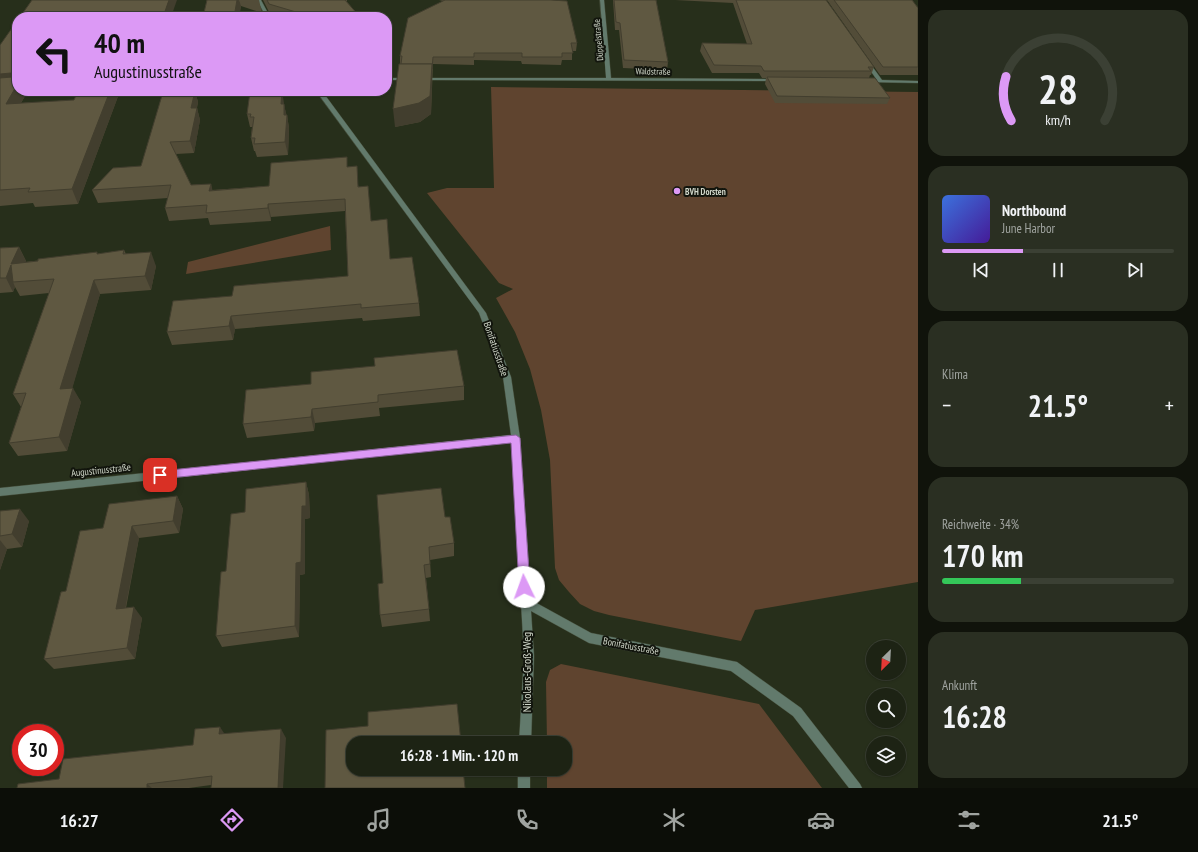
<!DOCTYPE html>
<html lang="de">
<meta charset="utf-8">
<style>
:root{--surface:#1d2314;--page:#2a2f22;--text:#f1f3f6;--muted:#a0a4a0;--line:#3b4034;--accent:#dc99f5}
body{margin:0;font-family:"PT Sans Narrow",sans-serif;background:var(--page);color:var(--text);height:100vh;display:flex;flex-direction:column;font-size:15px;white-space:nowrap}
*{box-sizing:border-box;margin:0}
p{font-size:13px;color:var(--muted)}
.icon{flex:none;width:22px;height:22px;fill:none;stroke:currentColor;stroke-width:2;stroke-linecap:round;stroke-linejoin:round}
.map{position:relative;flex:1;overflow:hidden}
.drawer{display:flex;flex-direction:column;gap:10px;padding:10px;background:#10130b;width:280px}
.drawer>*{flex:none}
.top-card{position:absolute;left:12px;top:12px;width:380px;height:84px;border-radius:16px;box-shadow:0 1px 3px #0004,0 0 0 1px var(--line);background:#dc99f5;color:#111;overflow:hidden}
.needle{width:26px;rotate:204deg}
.fabs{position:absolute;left:866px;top:640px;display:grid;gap:8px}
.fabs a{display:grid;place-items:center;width:40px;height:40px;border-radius:50%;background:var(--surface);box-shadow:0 1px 3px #0004,0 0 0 1px var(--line);font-size:20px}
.speed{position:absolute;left:12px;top:724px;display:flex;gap:8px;font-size:20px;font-weight:700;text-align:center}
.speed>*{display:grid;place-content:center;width:52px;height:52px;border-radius:50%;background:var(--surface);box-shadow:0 1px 3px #0004,0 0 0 1px var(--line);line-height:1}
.speed .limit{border:6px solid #d22;background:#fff;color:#111}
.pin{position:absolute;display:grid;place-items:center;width:34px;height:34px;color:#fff;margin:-17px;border-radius:8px;box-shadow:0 2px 6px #0006}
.me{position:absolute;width:44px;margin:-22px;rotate:357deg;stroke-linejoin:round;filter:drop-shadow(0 0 3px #0008)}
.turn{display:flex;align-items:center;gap:14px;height:84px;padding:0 16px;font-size:18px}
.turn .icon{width:52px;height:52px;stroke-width:2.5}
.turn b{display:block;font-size:28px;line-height:34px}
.big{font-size:30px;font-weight:800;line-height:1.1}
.drawer .widget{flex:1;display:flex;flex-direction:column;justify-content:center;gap:6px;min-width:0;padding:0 14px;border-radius:16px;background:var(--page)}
.drawer .dial{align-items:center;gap:0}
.dial svg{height:104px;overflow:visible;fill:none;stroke:var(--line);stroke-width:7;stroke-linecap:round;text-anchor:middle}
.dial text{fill:var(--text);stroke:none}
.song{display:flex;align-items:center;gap:12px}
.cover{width:48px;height:48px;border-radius:6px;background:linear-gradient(135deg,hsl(220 70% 55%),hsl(260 70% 35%))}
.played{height:4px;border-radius:2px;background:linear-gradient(90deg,var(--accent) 35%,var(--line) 35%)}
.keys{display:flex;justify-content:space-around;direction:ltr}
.heat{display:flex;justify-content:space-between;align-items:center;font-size:22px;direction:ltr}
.charge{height:6px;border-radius:3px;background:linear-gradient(90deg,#34c759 34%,var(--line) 0)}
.trip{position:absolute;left:346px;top:736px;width:226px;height:40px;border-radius:16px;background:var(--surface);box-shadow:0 1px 3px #0004,0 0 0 1px var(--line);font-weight:800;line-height:40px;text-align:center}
.tab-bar{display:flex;height:64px;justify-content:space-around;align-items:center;background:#0c0e08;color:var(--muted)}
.tab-bar .icon{width:28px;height:28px}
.tab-bar .current{color:var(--accent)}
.tab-bar b{font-size:18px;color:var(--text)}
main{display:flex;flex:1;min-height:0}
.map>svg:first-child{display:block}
</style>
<main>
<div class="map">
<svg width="918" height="788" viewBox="0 0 918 788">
<rect width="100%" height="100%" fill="#272f1b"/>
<g fill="#5f442f">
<polygon points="491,87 918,92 918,582 755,610 741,641 609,615 594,611 580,604 569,592 559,580 555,568 550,460 541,410 530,369 515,332 496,298 513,289 499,283 427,193 447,188 494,188"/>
<polygon points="330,226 331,250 186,274 188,262"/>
<polygon points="561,664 759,704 822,788 547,788 547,769 565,769 565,743 547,743 546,682 550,670"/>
</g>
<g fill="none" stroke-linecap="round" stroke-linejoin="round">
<g stroke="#424a37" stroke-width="1">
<g id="minor">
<polygon points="257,0 261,0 270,17 266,17"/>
<polygon points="600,0 604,0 611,78 776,79 778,80 776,81 422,80 420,79 422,78 606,78"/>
<polygon points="865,62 869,62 882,80 918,81 918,83 866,82 866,80 877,80 865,63"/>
<polygon points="387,78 408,78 410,79 408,80 387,80"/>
<polygon points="316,91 322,91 486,313 511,377 520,438 531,600 591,633 737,662 801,708 860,784 862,788 849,788 793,716 731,671 589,643 531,611 534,656 531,743 519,743 524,656 512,442 0,496 0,488 511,435 503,377 479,313"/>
<rect x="518" y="769" width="12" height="19"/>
</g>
</g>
<use href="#minor" fill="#627a6c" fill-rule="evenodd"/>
</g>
<g fill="#524c38">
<polygon points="207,0 259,0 262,13 241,6 239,17 203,17"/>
<polygon points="263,0 347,0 347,2 360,17 275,17 271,16"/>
<polygon points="439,0 551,0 577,43 576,51 572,51 572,60 562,60 561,65 522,64 521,61 474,60 474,65 433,64 431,114 420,122 395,127 400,64 400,56 443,1"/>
<polygon points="613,0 656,0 668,62 667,70 623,68 619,30 615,30"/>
<polygon points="675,0 826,0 874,67 871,75 870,75 869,78 890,98 887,104 775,103 765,84 766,78 762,78 759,73 712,73 700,51 702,43 747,44 733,3"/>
<polygon points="827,0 912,0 918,8 918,75 880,75"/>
<polygon points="0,45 17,91 28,91 21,103 74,100 78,91 120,91 78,204 35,207 33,203 0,206"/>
<polygon points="387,48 390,52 391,64 387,64"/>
<polygon points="174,91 195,91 198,102 197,108 200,120 194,153 176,154 191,185 211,184 212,190 269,186 348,167 359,187 371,221 390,259 419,303 420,316 363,321 362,318 235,329 233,340 172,345 167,332 232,296 348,276 345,211 271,217 271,221 210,225 208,218 169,221 165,208 168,198 98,203 92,190 141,166"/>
<polygon points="284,104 286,115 287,115 289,128 288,155 257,157 255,151 254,151 251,138 252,127 250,127 247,114"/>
<polygon points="19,247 26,261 25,262 98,254 124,250 126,254 156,266 151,290 100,294 72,388 81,402 67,451 18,456 9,443 21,407 13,394 49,293 20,296 15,287 13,292 0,293 0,248"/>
<polygon points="464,386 464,400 379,408 380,416 315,423 314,431 247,438 243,424 246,390"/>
<polygon points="306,482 309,495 310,518 305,519 305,574 300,575 299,637 222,647 216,636 226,571 245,512"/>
<polygon points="177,496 183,509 179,533 139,538 126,608 142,618 135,659 54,669 44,659 66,591 103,528"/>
<polygon points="0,511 29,521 22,547 7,549 0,570"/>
<polygon points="445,517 454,543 454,556 430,560 431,577 426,578 429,609 430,621 382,627 380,615 383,583"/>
<polygon points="224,734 286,738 211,785 189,788 17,788 59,779 193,745"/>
</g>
<g fill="#423e2e">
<polygon points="169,0 177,0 171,17 163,17"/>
<polygon points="237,0 239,0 241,6 239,17 234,17"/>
<polygon points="432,64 432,82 431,114 420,122 395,127 393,109"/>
<polygon points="11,73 17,85 17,91 28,91 12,118 0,89 0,74"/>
<polygon points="110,91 120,91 78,204 72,189"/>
<polygon points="195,91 198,102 194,120 191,108"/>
<polygon points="282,91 284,103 283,117 281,104"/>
<polygon points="284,104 287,117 284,115"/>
<polygon points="197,108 200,120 194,153 190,141"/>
<polygon points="287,115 289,128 288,155 285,142"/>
<polygon points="211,184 214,196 209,191"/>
<polygon points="268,204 271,217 271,221 268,208"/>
<polygon points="19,247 26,261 19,278 11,264"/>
<polygon points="151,252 156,266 151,290 145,276"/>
<polygon points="11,265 13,282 15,287 13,292 6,278"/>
<polygon points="94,280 100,294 68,403 60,389"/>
<polygon points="231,316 235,329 233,340 229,326"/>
<polygon points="73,388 81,402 67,451 59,437"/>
<polygon points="312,409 315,423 314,431 311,417"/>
<polygon points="306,482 309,495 310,518 305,519 305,574 300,575 299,637 295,626 296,563 302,506"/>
<polygon points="177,496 183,509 179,533 173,521"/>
<polygon points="20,509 29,521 22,547 12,534"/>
<polygon points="132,526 139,538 123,620 116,609"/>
<polygon points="0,540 7,549 0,570"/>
<polygon points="134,607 142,618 135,659 127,648"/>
<polygon points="220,727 226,736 219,734"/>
<polygon points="281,729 286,738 283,788 278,788"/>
<polygon points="147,784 152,788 147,788"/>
</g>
<g fill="#5f5841" stroke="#423e2e">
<polygon points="32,0 169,0 163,17 20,17"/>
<polygon points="207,0 237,0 234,17 203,17"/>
<polygon points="267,0 345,0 360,17 300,17 296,12 269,4"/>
<polygon points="445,0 551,0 567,1 577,43 571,43 573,53 562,53 562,57 522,57 522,53 474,53 474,57 433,57 432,69 432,64 401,64 402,56 400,56 408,18"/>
<polygon points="614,0 656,0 668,62 624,60 620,23 616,22"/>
<polygon points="736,0 826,0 874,67 868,67 871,71 764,71 761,66 714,65 702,43 752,44"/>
<polygon points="834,0 912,0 918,8 918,67 883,67"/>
<polygon points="17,21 17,85 6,104 74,100 78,91 110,91 72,189 28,192 30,188 0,190 0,78 12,77 11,73 0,74 0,45"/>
<polygon points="387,48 390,52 387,52"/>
<polygon points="399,64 432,64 430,96 419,103 393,109"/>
<polygon points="767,77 875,78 890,98 777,96"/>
<polygon points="174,91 195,91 191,108 197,108 190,141 170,142 191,185 211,184 209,191 269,186 271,163 347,157 347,167 357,166 358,187 368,186 371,221 387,219 390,259 412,257 419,303 361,308 361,304 231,316 229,326 167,332 173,301 232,296 234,286 348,276 345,199 268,204 268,208 206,213 207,205 165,208 171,185 92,190 113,168 141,166 163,92"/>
<polygon points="282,91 281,104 284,104 284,115 287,115 285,142 254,144 255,138 251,138 254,117 250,117 251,114 247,114 250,92"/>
<polygon points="19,247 11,264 38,261 38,259 97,252 97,254 124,250 123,254 151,252 145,276 94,280 60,389 73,388 59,437 9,443 26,393 13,394 54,279 13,282 11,265 6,278 0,278 0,248"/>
<polygon points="457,350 464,386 378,395 378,402 312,409 311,417 243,424 246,390 311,384 311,372 375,366 374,358"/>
<polygon points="306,482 306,506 302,506 301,562 296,563 295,626 216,636 221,572 226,571 231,514 245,512 246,489"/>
<polygon points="441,488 445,517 450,517 454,543 429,547 430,564 424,565 429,609 380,615 378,584 383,583 377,495"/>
<polygon points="177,496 173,521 132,526 116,609 134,607 127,648 44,659 61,592 66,591 80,531 103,528 109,504"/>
<polygon points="20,509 12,534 0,536 0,511"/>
<polygon points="457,704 461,743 353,743 353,769 463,769 465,788 325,788 326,730 368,726 368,712"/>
<polygon points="220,727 219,734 281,729 278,788 211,788 212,776 147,784 147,788 17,788 18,784 59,779 63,759 193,745 195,729"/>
</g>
<polygon fill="#dc99f5" stroke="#8f639f" points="516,435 520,438 530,587 528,590 524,592 520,590 519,587 511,443 160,479 155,475 160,471"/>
<circle fill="#dc99f5" stroke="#12150d" stroke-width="1.5" cx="677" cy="191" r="4"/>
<g text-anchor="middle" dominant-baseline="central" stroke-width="4" stroke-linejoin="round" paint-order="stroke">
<g font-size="9" fill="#d1d7ca" stroke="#12150d">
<text transform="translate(598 40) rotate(-95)">Düppelstraße</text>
<text transform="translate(653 71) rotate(1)">Waldstraße</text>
</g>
<g font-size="9" font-weight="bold" fill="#d1d7ca" stroke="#12150d" text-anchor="start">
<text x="685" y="191">BVH Dorsten</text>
</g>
<g font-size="10" fill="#d1d7ca" stroke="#12150d">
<text transform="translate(496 349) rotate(71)">Bonifatiusstraße</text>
<text transform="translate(101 470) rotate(-6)">Augustinusstraße</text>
<text transform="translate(631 646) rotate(11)">Bonifatiusstraße</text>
</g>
<g font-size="12" fill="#d1d7ca" stroke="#12150d">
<text transform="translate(526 672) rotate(-90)">Nikolaus-Groß-Weg</text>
</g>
</g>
</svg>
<div class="fabs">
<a><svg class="needle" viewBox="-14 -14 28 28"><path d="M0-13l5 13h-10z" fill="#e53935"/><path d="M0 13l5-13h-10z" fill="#a0a4a0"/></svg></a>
<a><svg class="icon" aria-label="search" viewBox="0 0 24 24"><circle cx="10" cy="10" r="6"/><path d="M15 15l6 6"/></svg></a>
<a><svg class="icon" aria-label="layers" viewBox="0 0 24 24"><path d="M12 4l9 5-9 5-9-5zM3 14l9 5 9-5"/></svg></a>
</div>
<div class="speed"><div class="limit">30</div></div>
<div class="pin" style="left:160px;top:475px;background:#d93025"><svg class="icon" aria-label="arrive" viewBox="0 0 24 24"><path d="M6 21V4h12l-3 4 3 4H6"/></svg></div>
<svg class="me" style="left:524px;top:587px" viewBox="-20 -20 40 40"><circle r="19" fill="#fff"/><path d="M0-13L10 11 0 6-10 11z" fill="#dc99f5"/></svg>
<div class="trip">16:28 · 1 Min. · 120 m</div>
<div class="top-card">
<div class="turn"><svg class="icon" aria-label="left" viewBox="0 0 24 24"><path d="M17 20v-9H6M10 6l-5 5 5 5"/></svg><div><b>40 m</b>Augustinusstraße</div></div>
</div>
</div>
<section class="drawer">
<div class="widget dial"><svg viewBox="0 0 100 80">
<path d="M14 69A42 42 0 1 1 86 69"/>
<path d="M14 69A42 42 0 0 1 10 35" stroke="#dc99f5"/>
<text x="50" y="56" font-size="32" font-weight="700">28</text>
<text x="50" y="72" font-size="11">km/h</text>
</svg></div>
<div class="widget">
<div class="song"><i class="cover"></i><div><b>Northbound</b><p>June Harbor</p></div></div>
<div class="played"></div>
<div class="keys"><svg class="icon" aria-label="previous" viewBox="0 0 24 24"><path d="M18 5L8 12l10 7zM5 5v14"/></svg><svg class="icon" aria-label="pause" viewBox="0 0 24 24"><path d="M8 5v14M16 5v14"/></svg><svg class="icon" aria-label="next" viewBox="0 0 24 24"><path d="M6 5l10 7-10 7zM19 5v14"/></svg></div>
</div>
<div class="widget"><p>Klima</p>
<div class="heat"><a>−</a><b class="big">21.5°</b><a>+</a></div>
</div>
<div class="widget"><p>Reichweite · 34%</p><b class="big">170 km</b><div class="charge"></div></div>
<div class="widget"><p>Ankunft</p><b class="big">16:28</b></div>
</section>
</main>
<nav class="tab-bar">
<b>16:27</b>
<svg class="icon current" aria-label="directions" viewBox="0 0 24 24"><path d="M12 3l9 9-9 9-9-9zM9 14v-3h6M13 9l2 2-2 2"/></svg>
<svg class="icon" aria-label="music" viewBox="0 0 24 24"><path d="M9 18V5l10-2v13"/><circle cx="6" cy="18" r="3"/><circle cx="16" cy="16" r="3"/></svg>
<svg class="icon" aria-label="phone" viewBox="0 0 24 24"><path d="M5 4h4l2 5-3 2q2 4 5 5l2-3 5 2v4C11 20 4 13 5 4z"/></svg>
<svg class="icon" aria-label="climate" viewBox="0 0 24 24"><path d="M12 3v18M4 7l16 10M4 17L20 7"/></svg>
<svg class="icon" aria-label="car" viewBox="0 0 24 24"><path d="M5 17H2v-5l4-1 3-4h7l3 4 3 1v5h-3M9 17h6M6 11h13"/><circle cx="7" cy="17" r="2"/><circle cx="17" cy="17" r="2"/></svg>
<svg class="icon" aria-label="filters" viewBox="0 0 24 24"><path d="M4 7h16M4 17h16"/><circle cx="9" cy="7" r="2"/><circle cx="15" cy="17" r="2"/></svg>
<b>21.5°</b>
</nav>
